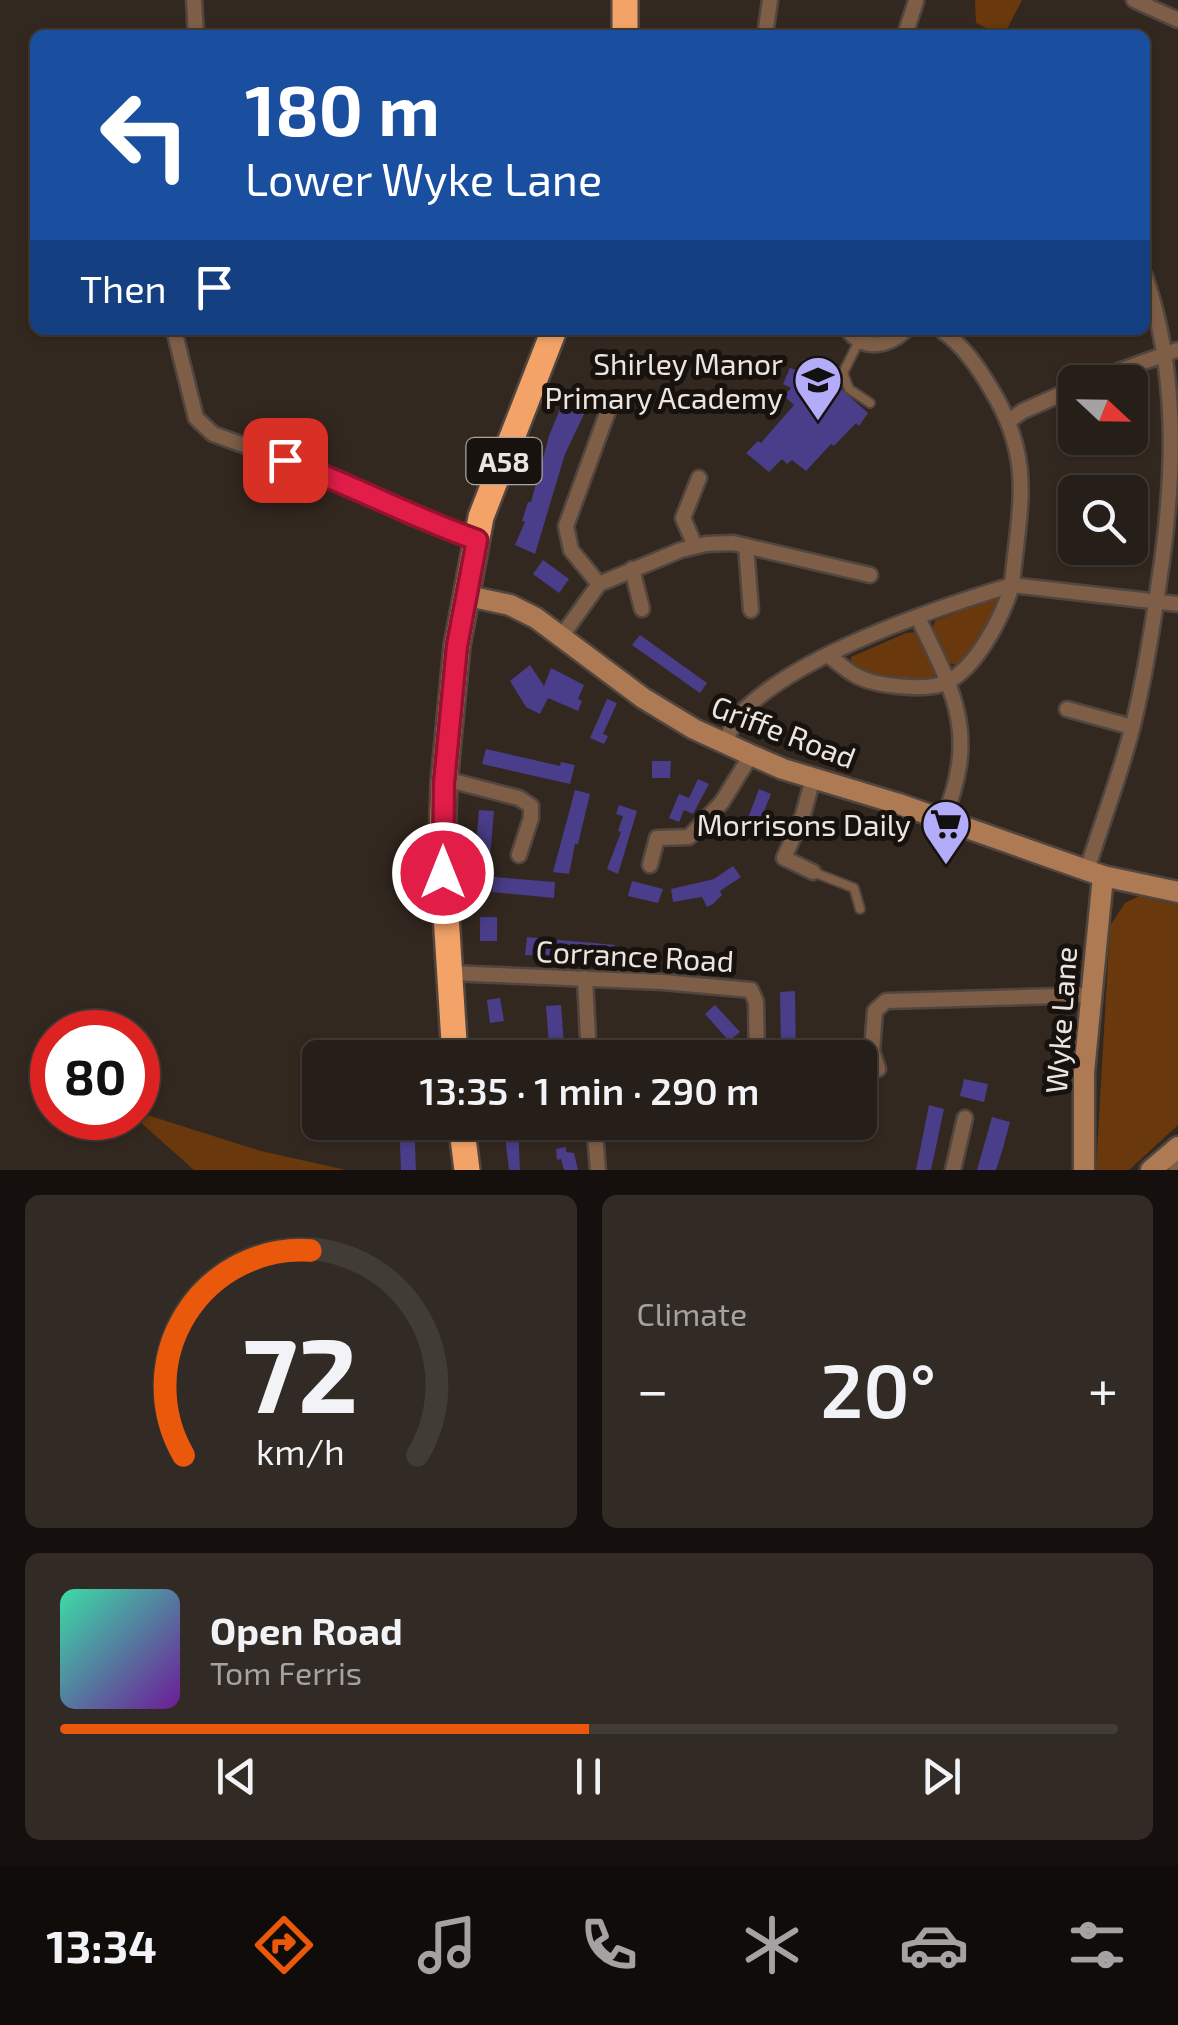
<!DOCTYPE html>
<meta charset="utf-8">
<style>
:root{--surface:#261e18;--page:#322b25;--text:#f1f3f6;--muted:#a4a2a2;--line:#423c37;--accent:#ea580c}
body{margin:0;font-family:"Exo 2",sans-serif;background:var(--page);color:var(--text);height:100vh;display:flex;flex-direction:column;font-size:38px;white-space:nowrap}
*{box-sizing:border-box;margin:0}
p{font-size:32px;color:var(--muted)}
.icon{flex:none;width:55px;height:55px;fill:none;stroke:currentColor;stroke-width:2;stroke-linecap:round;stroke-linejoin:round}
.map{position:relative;height:1170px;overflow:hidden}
.panel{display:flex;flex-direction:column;gap:25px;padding:25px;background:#15100d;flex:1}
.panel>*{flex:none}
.hud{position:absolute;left:30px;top:30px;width:1120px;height:305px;border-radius:15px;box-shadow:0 2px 8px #0004,0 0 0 2px var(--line);background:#1a4fa0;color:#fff;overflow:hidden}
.needle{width:65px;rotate:112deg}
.controls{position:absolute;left:1058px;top:365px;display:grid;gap:20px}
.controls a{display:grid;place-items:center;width:90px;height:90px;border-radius:15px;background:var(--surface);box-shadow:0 2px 8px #0004,0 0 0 2px var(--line);font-size:50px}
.speed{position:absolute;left:30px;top:1010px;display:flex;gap:20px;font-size:50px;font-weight:700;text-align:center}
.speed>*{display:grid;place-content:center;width:130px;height:130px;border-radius:50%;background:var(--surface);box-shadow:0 2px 8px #0004,0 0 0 2px var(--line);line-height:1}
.speed .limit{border:15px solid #d22;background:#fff;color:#111}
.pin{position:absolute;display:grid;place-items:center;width:85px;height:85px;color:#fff;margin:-42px;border-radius:20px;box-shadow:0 5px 15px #0006}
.me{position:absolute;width:110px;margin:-55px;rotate:0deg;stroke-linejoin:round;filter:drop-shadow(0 0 8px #0008)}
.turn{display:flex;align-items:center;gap:35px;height:210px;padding:0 50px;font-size:45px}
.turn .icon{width:130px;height:130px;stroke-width:2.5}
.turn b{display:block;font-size:70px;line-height:85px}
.then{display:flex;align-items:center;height:95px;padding:0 50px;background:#0003;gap:20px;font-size:38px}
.big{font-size:75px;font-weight:600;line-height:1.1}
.panel .card{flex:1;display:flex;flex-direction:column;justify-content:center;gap:15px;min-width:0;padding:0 35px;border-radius:15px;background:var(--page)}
.panel .dial{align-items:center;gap:0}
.dial svg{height:260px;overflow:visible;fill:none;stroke:var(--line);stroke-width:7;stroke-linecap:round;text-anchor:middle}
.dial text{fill:var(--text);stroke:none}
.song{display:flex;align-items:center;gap:30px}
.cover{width:120px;height:120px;border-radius:15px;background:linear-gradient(135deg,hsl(160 70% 55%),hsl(280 70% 35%))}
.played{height:10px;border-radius:5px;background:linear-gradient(90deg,var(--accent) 50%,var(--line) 50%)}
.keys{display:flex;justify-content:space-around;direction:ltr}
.heat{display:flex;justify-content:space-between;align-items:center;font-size:55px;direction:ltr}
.panel .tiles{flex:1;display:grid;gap:25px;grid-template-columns:1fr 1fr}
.card:last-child{grid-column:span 2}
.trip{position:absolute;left:302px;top:1040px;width:575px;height:100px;border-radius:15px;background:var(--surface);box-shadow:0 2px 8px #0004,0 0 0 2px var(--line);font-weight:600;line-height:100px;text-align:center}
.tab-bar{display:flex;height:160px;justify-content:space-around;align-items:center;background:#0f0c0a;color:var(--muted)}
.tab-bar .icon{width:70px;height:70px}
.tab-bar .current{color:var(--accent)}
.tab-bar b{font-size:45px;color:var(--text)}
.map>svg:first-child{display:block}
</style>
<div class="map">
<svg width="1178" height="1170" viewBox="0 0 1178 1170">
<rect width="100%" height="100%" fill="#332820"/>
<g fill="#69380c">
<polygon points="975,0 1022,0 1004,35 1001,35 976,23"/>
<polygon points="995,597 1001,604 980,644 957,665 947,663 931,633 935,621"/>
<path d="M917,632L936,671L932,679C902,680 878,679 851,665V657L906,633Z"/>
<polygon points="1139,896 1178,905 1178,1125 1129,1170 1096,1170 1110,926 1125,903"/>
<polygon points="144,1114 261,1151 346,1170 194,1170 139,1121"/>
</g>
<g fill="#4a3d89">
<polygon points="803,359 824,367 822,372 868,413 859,426 856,423 834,446 831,444 806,471 792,460 787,464 782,459 769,472 746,453 758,441 761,443 794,405 784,396 791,388 783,384 790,368 799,371"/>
<polygon points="564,399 587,408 565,454 535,554 515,545 525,522 522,521 528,502 531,502 549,436"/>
<polygon points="543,560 569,579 559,593 533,574"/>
<polygon points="640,635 707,683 700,693 632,645"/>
<polygon points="530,665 544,686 551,668 584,685 578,699 582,701 578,711 548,698 540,714 526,707 510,681"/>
<polygon points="607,699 617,703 603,734 608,736 604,744 590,738"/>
<polygon points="486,749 560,766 561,762 575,765 570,784 482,764"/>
<polygon points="652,761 671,761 670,778 652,778"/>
<polygon points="698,779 709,784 693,814 684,810 679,822 669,818 679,794 689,798"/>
<polygon points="759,789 771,794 754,836 743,831"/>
<polygon points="575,790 590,794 578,844 575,844 569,874 553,872"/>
<polygon points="619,805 637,811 618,874 607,869 621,832 618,831 623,816 616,814"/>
<polygon points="479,810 494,811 489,868 474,868"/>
<polygon points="733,866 741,877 720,891 722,895 713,904 707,907 702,897 673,902 671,889 714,879"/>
<polygon points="494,877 555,882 554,898 492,892"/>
<polygon points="632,881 663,889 658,903 628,896"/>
<rect x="480" y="917" width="17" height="24"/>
<polygon points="527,937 615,945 613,960 580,954 580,958 525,955"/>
<polygon points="795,991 796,1058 786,1058 786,1047 781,1047 780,992"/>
<polygon points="500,998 504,1021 490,1023 487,1000"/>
<polygon points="561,1005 565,1058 550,1058 546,1006"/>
<polygon points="715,1005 740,1032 729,1041 705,1014"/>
<polygon points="964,1079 988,1084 984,1102 960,1096"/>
<polygon points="929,1105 944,1109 931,1170 916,1170"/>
<polygon points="992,1117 1010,1122 1003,1148 996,1170 977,1170"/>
<polygon points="399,1122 414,1122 416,1170 401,1170"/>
<rect x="617" y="1125" width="28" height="17"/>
<polygon points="518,1126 520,1170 509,1170 504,1127"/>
<polygon points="566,1147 566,1152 574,1153 578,1170 564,1170 561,1159 557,1160 556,1149"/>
</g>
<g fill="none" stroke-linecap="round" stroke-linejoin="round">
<g stroke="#51463f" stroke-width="12">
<g id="lane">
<polyline points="859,341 843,373 849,389 870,403"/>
<polyline points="813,872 854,888 860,909"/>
</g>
</g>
<g stroke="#51463f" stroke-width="19">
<g id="street">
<polyline points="194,0 196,35"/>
<polyline points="1134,0 1178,20"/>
<polyline points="765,35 770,0"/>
<polyline points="905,35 916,1"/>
<polyline points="174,330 196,418 213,434 320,473 411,517 477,539"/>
<path d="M848,330C864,351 887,347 906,330"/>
<polyline points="1088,382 1177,350"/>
<polyline points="1010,420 1023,411 1075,388"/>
<polyline points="695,546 683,518 699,478"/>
<polyline points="746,546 751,610"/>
<polyline points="632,569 642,609"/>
<polyline points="599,584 571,550 566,526 612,400"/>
<path d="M918,618C956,695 978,736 943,820"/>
<polyline points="561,637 599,584 681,550 706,544 733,543 870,575"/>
<path d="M829,656C837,662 846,670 855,675C873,686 928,692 947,682C977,667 1003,616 1012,585L1178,604"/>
<polyline points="1067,709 1132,727"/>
<path d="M724,744C730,732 734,720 744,710C802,653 933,609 1012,585C1019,507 1035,461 991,389C978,367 963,345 941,330"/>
<polyline points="445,779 519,798 531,806 531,818 519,855"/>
<polyline points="650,865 657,838 689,837 722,802 751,755"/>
<path d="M1087,870C1102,822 1121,773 1133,725C1145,676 1153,625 1160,575C1175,474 1178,371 1145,276"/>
<polyline points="813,872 784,858 803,815 813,778"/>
<polyline points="448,973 663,982 751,990 756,1002 757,1058"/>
<polyline points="585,978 589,1058"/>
<polyline points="878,1069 872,1051 875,1011 886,1001 1092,995"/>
<polyline points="594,1122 598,1170"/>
<polyline points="1168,1156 1178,1169"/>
<polyline points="953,1170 965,1118"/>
</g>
</g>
<g stroke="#51463f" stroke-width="25">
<g id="secondary">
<polyline points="468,596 510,605 536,618 643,698 694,729 751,755 783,769 899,804 1103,876 1178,892"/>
<polyline points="1084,1170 1084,1072 1103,876"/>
<polyline points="1151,1170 1178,1147"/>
</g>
</g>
<g stroke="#51463f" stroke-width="30">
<g id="highway">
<polyline points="625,0 625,35"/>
<polyline points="455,1058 442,851 444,783 457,646 481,517 554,330"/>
<polyline points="461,1122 467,1170"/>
</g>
</g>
<use href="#lane" stroke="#7e5e47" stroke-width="8"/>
<use href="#street" stroke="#7e5e47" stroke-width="14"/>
<use href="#secondary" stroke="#ae7a54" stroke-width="20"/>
<use href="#highway" stroke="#f3a367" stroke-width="25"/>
</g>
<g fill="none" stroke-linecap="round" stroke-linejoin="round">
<g stroke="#92132f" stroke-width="25">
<path id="route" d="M285,460C350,484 411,517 477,540L457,646L444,783L443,873"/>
</g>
<use href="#route" stroke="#e11d48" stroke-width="18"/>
</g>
<defs>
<g id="school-pin" transform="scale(2.5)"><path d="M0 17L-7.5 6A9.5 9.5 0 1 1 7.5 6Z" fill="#b3adf9" stroke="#17120e"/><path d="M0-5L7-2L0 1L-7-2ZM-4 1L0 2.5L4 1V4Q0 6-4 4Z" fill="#111"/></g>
<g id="supermarket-pin" transform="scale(2.5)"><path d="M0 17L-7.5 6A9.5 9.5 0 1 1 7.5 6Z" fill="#b3adf9" stroke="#17120e"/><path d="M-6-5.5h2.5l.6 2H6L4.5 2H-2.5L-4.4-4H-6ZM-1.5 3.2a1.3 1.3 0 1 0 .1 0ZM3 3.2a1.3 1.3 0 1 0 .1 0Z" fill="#111"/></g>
</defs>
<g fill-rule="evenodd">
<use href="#school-pin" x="818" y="380"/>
<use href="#supermarket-pin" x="946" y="824"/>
</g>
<g text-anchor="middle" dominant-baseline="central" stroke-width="10" stroke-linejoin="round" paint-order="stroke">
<rect fill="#17120e" stroke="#aca5a0" stroke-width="2.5" x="466.5" y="438" width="75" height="46" rx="8"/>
<g font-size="28" font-weight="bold" fill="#ece4df">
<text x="504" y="461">A58</text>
</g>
<g font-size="30" fill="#ece4df" stroke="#17120e" text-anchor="end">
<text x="783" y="363">Shirley Manor<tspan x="783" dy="34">Primary Academy</tspan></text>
<text x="911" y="824">Morrisons Daily</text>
</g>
<g font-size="30" fill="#ece4df" stroke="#17120e">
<text transform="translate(784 731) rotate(21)">Griffe Road</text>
<text transform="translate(635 955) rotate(3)">Corrance Road</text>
<text transform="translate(1060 1020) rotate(-86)">Wyke Lane</text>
</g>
</g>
</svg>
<div class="controls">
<a><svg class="needle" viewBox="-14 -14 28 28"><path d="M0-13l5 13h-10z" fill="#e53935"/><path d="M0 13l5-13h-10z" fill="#a4a2a2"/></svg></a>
<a><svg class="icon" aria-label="search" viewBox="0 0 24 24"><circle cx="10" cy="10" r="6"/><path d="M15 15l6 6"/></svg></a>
</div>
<div class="speed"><div class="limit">80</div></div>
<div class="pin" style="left:285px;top:460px;background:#d93025"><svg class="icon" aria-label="arrive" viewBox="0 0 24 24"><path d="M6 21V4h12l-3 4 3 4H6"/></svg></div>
<svg class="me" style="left:443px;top:873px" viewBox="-20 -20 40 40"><circle r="17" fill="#e11d48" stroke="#fff" stroke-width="3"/><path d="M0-11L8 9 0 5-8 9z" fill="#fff"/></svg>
<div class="trip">13:35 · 1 min · 290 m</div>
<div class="hud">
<div class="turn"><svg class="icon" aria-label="left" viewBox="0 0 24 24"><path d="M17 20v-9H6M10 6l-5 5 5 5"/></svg><div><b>180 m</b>Lower Wyke Lane</div></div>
<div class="then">Then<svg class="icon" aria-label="arrive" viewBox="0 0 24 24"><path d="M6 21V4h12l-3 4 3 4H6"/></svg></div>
</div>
</div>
<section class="panel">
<div class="tiles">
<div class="card dial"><svg viewBox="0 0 100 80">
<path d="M14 69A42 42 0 1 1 86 69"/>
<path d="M14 69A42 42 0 0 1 53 6" stroke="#ea580c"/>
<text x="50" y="56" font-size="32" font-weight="700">72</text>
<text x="50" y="72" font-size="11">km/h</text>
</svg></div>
<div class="card"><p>Climate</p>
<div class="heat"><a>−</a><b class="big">20°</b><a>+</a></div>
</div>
<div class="card">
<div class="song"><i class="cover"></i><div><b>Open Road</b><p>Tom Ferris</p></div></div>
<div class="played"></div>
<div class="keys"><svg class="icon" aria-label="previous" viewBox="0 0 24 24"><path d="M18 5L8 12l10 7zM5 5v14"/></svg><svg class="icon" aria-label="pause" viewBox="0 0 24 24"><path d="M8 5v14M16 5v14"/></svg><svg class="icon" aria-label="next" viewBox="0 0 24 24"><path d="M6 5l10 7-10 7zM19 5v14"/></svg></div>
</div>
</div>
</section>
<nav class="tab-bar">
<b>13:34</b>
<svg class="icon current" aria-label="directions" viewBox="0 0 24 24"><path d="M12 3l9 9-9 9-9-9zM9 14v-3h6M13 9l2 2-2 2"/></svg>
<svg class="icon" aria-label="music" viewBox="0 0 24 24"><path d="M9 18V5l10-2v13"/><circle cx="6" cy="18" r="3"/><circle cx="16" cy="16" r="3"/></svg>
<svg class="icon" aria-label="phone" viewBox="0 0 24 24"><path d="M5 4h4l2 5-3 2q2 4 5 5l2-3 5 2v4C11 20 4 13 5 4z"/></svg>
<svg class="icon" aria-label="climate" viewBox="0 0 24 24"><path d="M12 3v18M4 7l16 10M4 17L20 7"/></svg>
<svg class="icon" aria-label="car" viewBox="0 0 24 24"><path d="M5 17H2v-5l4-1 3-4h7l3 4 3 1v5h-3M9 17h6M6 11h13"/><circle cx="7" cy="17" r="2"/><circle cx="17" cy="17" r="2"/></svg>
<svg class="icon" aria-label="filters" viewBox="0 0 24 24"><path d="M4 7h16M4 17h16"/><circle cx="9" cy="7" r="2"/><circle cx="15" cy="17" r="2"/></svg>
</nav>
